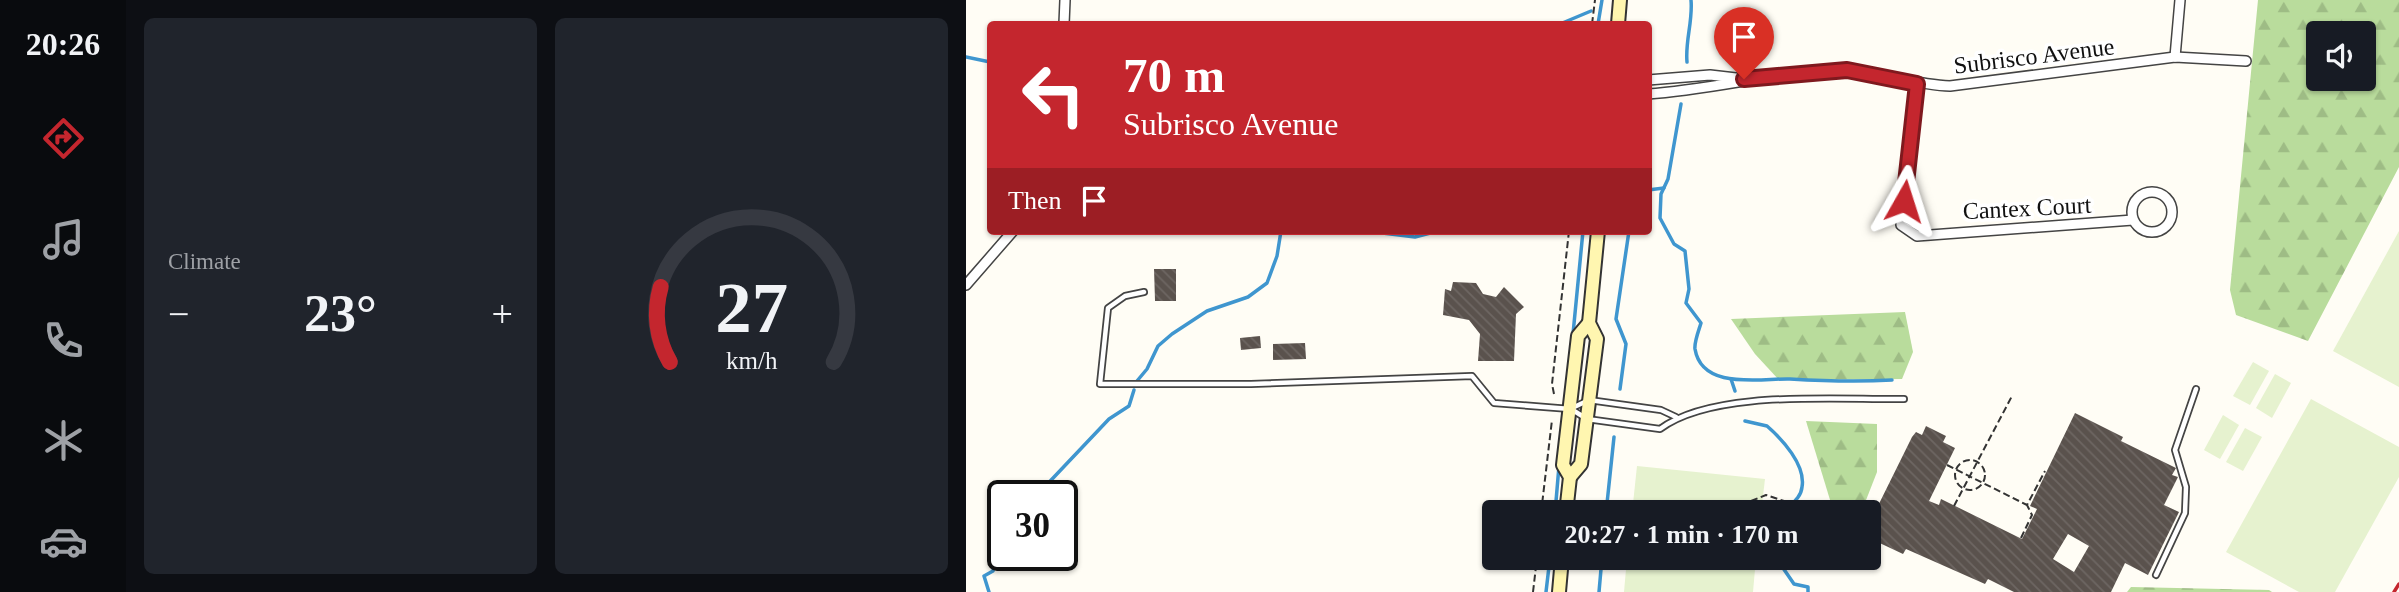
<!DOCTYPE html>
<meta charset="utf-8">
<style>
:root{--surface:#171b24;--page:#20242c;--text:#f1f3f6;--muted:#9ea1a6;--line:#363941;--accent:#c4262e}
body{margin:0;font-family:"Times New Roman",serif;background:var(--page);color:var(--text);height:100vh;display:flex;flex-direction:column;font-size:26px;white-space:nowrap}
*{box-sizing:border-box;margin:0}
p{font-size:23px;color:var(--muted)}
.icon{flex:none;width:38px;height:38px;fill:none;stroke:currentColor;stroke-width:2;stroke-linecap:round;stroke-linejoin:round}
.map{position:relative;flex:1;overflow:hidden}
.details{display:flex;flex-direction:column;gap:18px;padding:18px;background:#0d0f14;width:840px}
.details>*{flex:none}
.guide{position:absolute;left:21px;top:21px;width:665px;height:214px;border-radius:7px;box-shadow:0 2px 5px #0004;background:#c4262e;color:#fff;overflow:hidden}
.fabs{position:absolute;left:1340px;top:21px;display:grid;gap:14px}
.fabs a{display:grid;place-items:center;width:70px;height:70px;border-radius:7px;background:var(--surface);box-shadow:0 2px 5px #0004;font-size:35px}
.speed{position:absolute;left:21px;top:480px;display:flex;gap:14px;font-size:35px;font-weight:700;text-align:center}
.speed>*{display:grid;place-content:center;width:91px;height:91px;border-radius:50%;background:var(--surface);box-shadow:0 2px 5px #0004;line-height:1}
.speed .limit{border:4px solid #111;border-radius:10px;background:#fff;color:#111}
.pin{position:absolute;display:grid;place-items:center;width:60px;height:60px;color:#fff;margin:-72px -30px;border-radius:50% 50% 50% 0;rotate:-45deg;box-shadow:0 0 7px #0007}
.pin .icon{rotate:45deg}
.me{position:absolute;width:77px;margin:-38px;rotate:6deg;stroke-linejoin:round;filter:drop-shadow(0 0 5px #0008)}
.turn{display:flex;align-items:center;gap:24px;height:147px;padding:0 21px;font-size:32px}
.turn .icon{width:91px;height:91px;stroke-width:2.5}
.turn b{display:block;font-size:49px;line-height:60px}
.then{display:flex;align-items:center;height:66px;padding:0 21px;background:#0003;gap:14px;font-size:26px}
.big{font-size:52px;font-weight:800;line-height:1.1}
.details .widget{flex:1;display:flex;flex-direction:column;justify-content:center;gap:10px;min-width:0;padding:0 24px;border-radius:10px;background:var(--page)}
.details .dial{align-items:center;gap:0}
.dial svg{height:182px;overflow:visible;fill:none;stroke:var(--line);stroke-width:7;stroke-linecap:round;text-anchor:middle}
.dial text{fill:var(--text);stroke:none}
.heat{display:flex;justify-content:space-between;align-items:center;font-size:38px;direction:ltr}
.details .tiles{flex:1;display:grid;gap:18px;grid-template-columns:repeat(2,1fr)}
.trip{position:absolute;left:516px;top:500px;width:399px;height:70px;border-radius:7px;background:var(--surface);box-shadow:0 2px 5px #0004;font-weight:800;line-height:70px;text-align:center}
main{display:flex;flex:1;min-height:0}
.dock{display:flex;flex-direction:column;width:126px;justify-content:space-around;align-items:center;background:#090b0e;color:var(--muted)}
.dock .icon{width:49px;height:49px}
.dock .current{color:var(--accent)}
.dock b{font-size:32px;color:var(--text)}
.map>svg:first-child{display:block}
</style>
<main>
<nav class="dock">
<b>20:26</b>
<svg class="icon current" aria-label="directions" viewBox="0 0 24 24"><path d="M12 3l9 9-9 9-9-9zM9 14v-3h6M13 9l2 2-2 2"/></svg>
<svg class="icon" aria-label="music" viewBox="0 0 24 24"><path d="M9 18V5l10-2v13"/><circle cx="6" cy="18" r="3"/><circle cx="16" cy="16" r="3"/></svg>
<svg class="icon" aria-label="phone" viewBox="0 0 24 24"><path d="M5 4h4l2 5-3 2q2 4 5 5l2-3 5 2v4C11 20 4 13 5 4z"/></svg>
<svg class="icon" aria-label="climate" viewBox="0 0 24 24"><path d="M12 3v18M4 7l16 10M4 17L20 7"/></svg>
<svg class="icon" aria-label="car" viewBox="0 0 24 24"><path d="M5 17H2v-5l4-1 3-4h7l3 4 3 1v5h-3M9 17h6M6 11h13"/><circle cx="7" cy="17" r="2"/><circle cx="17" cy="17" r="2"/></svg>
</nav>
<section class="details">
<div class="tiles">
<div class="widget"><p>Climate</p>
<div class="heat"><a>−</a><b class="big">23°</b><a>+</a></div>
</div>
<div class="widget dial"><svg viewBox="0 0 100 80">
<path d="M14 69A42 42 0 1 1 86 69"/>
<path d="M14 69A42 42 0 0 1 10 36" stroke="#c4262e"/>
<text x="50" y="56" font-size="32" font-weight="700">27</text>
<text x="50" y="72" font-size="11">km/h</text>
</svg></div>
</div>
</section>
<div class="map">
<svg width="1433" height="592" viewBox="0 0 1433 592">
<defs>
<pattern id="forest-firs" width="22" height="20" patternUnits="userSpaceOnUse" patternTransform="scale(1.75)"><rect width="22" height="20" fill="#b9dc9c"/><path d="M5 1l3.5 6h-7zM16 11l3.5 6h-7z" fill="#9ebc85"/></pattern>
<pattern id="building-back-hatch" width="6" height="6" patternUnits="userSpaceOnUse" patternTransform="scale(1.75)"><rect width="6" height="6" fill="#5a524d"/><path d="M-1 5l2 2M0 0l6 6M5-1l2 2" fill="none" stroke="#6d6662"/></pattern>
</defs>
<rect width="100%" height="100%" fill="#fffdf5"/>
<g fill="url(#forest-firs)" fill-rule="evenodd">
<path d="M1292,0H1433V167L1342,341L1270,315L1264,290ZM1398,33V79H1353V33Z"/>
<polygon points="939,312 947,352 936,379 813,380 789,354 765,319"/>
<polygon points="840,421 911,424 911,472 895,513 868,513"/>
<polygon points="1165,587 1303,590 1306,592 1161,592"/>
</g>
<g fill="#e6f2cf">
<polygon points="1433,231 1433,387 1367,351"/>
<polygon points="1287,362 1303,371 1284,405 1267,396"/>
<polygon points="1309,374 1325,383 1306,418 1290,408"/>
<polygon points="1345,399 1433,447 1433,477 1369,592 1333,592 1260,552"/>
<polygon points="1257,415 1273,425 1254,459 1238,450"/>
<polygon points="1279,428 1296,437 1277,471 1260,462"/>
<polygon points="671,466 799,479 795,513 666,513"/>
<polygon points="661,558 790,558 787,592 658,592"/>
</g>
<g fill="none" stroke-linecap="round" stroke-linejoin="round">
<g stroke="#3f96cf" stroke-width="3.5">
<polyline points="594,24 625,11"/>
<polyline points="632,24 636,0"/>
<polyline points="0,57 24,62"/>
<path d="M721,62C719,41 727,21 725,0"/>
<path d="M715,104L702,179L695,194L694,218L708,244L719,251L723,289L720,303L735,323C733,330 728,342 729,349C736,391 796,378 824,379C858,381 891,382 926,380"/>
<polyline points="682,190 698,188"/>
<polyline points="400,231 449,237 472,231"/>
<polyline points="607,334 617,231"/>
<polyline points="765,379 769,391"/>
<polyline points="171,381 181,369 192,346 206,334 241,311 282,297 301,283 311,256 315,231"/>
<polyline points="654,389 660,344 650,319 663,231"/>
<path d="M779,421L801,426C816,439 840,465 836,487C835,499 823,505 817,513"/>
<polyline points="71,495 143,419 163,406 168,390"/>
<polyline points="589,513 593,466"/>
<polyline points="640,513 648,437"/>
<polyline points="816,558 817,568 828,584 842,587 842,592"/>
<polyline points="23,592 18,576 27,571 28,565 46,555"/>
<polyline points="580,592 584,558"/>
<polyline points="633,592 636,558"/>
</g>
</g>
<g fill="url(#building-back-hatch)" fill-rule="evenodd">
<polygon points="188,269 210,269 210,301 189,301"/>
<polygon points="487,282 510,283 517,294 530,297 538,287 558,307 550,314 548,361 512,361 514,334 503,320 477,315 479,289 485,291"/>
<polygon points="294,336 295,348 275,350 274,338"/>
<polygon points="339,343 340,359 307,360 307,344"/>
<path d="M1109,413L1157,437L1155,441L1210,468L1206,475L1212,477L1198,505L1213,512L1182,575L1159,563L1145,592H1048L1022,579L1019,584L940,549L937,554L903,538V524L946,437L950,432L956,435L960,426L980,436L977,442L989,448L963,501L973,505L975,499L1056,539L1071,509L1064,506ZM1102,534L1123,546L1108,572L1087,559Z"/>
</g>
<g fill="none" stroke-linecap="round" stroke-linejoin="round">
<g stroke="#444" stroke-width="8">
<g id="service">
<polyline points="178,292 159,296 142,308 134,384 285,384 506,376 528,403 604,409 623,400 695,410 710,417"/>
<path d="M605,409L621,419L694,429C747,389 872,400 938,399"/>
<polyline points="1190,575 1219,513 1220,487 1209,450 1230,389"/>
</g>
</g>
<g stroke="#444" stroke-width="12">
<g id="minor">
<polyline points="98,24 99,0"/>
<polyline points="1209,57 1214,0"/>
<polyline points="682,80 744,75 770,78"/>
<polyline points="951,84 935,225 951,236 1167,220"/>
<path d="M682,94C745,90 805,73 868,70C907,69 945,85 984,86L1209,57L1280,61"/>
<circle cx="1186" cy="212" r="20"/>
<polyline points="0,285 47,231"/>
</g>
</g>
<g stroke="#333" stroke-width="16">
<g id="secondary">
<polyline points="652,24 654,0"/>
<polyline points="604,477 615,464 631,339 623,323 632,231"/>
<polyline points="600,513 604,477 597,465 612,336 623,323"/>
<polyline points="593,592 596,558"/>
</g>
</g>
<g stroke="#333" stroke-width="2" stroke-dasharray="7 3.5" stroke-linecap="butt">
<polyline points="626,24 629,0"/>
<polyline points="588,394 586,384 603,231"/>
<circle cx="1004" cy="475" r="15"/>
<polyline points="981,465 1061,505"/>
<polyline points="785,501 800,495 818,501 821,513"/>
<polyline points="988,506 1046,396"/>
<polyline points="575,513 586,420"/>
<polyline points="1055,538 1066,515 1061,505 1079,471"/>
<polyline points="567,592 571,558"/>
</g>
<use href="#service" stroke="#fff" stroke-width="4.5"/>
<use href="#minor" stroke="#fff" stroke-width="9"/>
<use href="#secondary" stroke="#fff6b0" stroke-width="12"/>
<polyline stroke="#c4262e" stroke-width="3.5" points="1428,592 1433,584"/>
</g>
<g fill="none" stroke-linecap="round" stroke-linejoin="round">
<g stroke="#7f191e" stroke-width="18">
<polyline id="route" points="778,79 881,70 951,84 938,201"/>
</g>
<use href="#route" stroke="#c4262e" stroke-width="12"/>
</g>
<g text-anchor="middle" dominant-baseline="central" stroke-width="7" stroke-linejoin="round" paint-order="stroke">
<g font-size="24" fill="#111" stroke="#fff">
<text transform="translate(1068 56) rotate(-7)">Subrisco Avenue</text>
<text transform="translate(1061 208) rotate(-3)">Cantex Court</text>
</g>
</g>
</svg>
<div class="fabs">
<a><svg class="icon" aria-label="sound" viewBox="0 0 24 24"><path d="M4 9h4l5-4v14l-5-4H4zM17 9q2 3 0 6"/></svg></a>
</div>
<div class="speed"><div class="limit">30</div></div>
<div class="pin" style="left:778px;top:79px;background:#d93025"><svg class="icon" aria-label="arrive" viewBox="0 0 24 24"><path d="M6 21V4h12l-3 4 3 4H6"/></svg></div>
<svg class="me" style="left:938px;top:201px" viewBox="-20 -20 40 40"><path d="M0-17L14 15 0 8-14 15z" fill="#c4262e" stroke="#fff" stroke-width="4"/></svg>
<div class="trip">20:27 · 1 min · 170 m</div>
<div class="guide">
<div class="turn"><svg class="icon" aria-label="left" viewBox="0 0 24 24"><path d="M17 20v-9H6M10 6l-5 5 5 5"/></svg><div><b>70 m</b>Subrisco Avenue</div></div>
<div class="then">Then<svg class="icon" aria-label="arrive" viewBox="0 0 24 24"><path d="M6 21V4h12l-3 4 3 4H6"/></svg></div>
</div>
</div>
</main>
